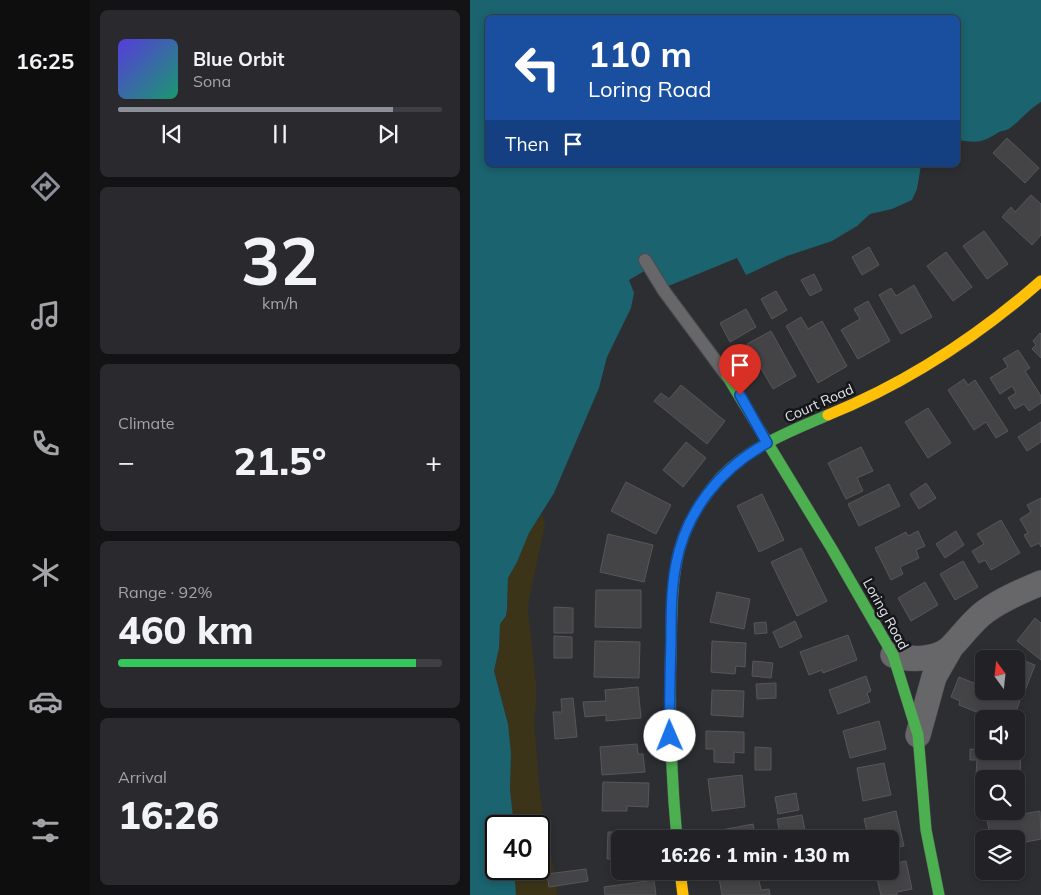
<!DOCTYPE html>
<meta charset="utf-8">
<style>
:root{--surface:#222226;--page:#2a2a2e;--text:#f1f3f6;--muted:#a2a4a7;--line:#3f3f43;--accent:#8c9099}
body{margin:0;font-family:Mulish,sans-serif;background:var(--page);color:var(--text);height:100vh;display:flex;flex-direction:column;font-size:19px;white-space:nowrap}
*{box-sizing:border-box;margin:0}
p{font-size:16px;color:var(--muted)}
.icon{flex:none;width:28px;height:28px;fill:none;stroke:currentColor;stroke-width:2;stroke-linecap:round;stroke-linejoin:round}
.map{position:relative;flex:1;overflow:hidden}
.side{display:flex;flex-direction:column;gap:10px;padding:10px;background:#131315;width:380px}
.side>*{flex:none}
.hud{position:absolute;left:15px;top:15px;width:475px;height:152px;border-radius:8px;box-shadow:0 2px 8px #0003,0 0 0 1px var(--line);background:#1a4fa0;color:#fff;overflow:hidden}
.needle{width:32px;rotate:345deg}
.tools{position:absolute;left:505px;top:650px;display:grid;gap:10px}
.tools a{display:grid;place-items:center;width:50px;height:50px;border-radius:8px;background:var(--surface);box-shadow:0 2px 8px #0003,0 0 0 1px var(--line);font-size:25px}
.speed{position:absolute;left:15px;top:815px;display:flex;gap:10px;font-size:25px;font-weight:700;text-align:center}
.speed>*{display:grid;place-content:center;width:65px;height:65px;border-radius:50%;background:var(--surface);box-shadow:0 2px 8px #0003,0 0 0 1px var(--line);line-height:1}
.speed .limit{border:2px solid #111;border-radius:8px;background:#fff;color:#111}
.pin{position:absolute;display:grid;place-items:center;width:42px;height:42px;color:#fff;margin:-51px -21px;border-radius:50% 50% 50% 0;rotate:-45deg;box-shadow:0 0 5px #0007}
.pin .icon{rotate:45deg}
.me{position:absolute;width:55px;margin:-28px;rotate:359deg;stroke-linejoin:round;filter:drop-shadow(0 0 4px #0008)}
.turn{display:flex;align-items:center;gap:18px;height:105px;padding:0 20px;font-size:22px}
.turn .icon{width:65px;height:65px;stroke-width:2.5}
.turn b{display:block;font-size:35px;line-height:42px}
.then{display:flex;align-items:center;height:48px;padding:0 20px;background:#0003;gap:10px;font-size:19px}
.big{font-size:38px;font-weight:800;line-height:1.1}
.side .tile{flex:1;display:flex;flex-direction:column;justify-content:center;gap:8px;min-width:0;padding:0 18px;border-radius:8px;background:var(--page)}
.side .dial{align-items:center;gap:0}
.dial b{font-size:65px;line-height:1}
.song{display:flex;align-items:center;gap:15px}
.cover{width:60px;height:60px;border-radius:8px;background:linear-gradient(135deg,hsl(250 70% 55%),hsl(160 70% 35%))}
.played{height:5px;border-radius:2px;background:linear-gradient(90deg,var(--accent) 85%,var(--line) 85%)}
.keys{display:flex;justify-content:space-around;direction:ltr}
.heat{display:flex;justify-content:space-between;align-items:center;font-size:28px;direction:ltr}
.charge{height:8px;border-radius:4px;background:linear-gradient(90deg,#34c759 92%,var(--line) 0)}
.trip{position:absolute;left:141px;top:830px;width:288px;height:50px;border-radius:8px;background:var(--surface);box-shadow:0 2px 8px #0003,0 0 0 1px var(--line);font-weight:800;line-height:50px;text-align:center}
main{display:flex;flex:1;min-height:0}
.dock{display:flex;flex-direction:column;width:90px;justify-content:space-around;align-items:center;background:#0e0e0f;color:var(--muted)}
.dock .icon{width:35px;height:35px}
.dock .on{color:var(--accent)}
.dock b{font-size:22px;color:var(--text)}
.map>svg:first-child{display:block}
</style>
<main>
<nav class="dock">
<b>16:25</b>
<svg class="icon on" aria-label="directions" viewBox="0 0 24 24"><path d="M12 3l9 9-9 9-9-9zM9 14v-3h6M13 9l2 2-2 2"/></svg>
<svg class="icon" aria-label="music" viewBox="0 0 24 24"><path d="M9 18V5l10-2v13"/><circle cx="6" cy="18" r="3"/><circle cx="16" cy="16" r="3"/></svg>
<svg class="icon" aria-label="phone" viewBox="0 0 24 24"><path d="M5 4h4l2 5-3 2q2 4 5 5l2-3 5 2v4C11 20 4 13 5 4z"/></svg>
<svg class="icon" aria-label="climate" viewBox="0 0 24 24"><path d="M12 3v18M4 7l16 10M4 17L20 7"/></svg>
<svg class="icon" aria-label="car" viewBox="0 0 24 24"><path d="M5 17H2v-5l4-1 3-4h7l3 4 3 1v5h-3M9 17h6M6 11h13"/><circle cx="7" cy="17" r="2"/><circle cx="17" cy="17" r="2"/></svg>
<svg class="icon" aria-label="filters" viewBox="0 0 24 24"><path d="M4 7h16M4 17h16"/><circle cx="9" cy="7" r="2"/><circle cx="15" cy="17" r="2"/></svg>
</nav>
<section class="side">
<div class="tile">
<div class="song"><i class="cover"></i><div><b>Blue Orbit</b><p>Sona</p></div></div>
<div class="played"></div>
<div class="keys"><svg class="icon" aria-label="previous" viewBox="0 0 24 24"><path d="M18 5L8 12l10 7zM5 5v14"/></svg><svg class="icon" aria-label="pause" viewBox="0 0 24 24"><path d="M8 5v14M16 5v14"/></svg><svg class="icon" aria-label="next" viewBox="0 0 24 24"><path d="M6 5l10 7-10 7zM19 5v14"/></svg></div>
</div>
<div class="tile dial"><b>32</b><p>km/h</p></div>
<div class="tile"><p>Climate</p>
<div class="heat"><a>−</a><b class="big">21.5°</b><a>+</a></div>
</div>
<div class="tile"><p>Range · 92%</p><b class="big">460 km</b><div class="charge"></div></div>
<div class="tile"><p>Arrival</p><b class="big">16:26</b></div>
</section>
<div class="map">
<svg width="571" height="895" viewBox="0 0 571 895">
<rect width="100%" height="100%" fill="#2d2e32"/>
<polygon fill="#3b3419" points="72,513 75,525 59,599 58,610 66,684 66,705 64,719 69,783 73,820 85,873 87,895 46,895 44,869 69,869 69,826 44,826 40,790 41,753 38,724 24,671 29,648 30,624 36,616 37,609 38,578 47,562 59,533"/>
<path fill="#1a636f" d="M0,0H571V102C559,109 551,120 540,128C537,131 533,130 529,132C512,143 508,143 488,140V18H18V165H451L447,189L442,200L422,209L400,214L387,226L362,241L317,256L276,275L267,258L196,287L183,266L159,280L164,293L161,308L137,357L129,388L84,493L59,533L47,562L38,578L37,609L36,616L30,624L29,648L24,671L38,724L41,753L40,790L44,826H26V869H44L46,895H0Z"/>
<g fill="#444346" stroke="#575659">
<polygon points="537,138 569,168 555,183 523,153"/>
<polygon points="561,195 571,204 571,235 562,245 532,217 541,207 545,212"/>
<polygon points="514,231 538,264 517,279 493,246"/>
<polygon points="399,247 409,265 392,275 382,257"/>
<polygon points="476,252 502,287 483,301 457,266"/>
<polygon points="344,274 352,290 340,296 331,280"/>
<polygon points="444,285 462,317 431,334 409,295 421,288 426,296"/>
<polygon points="306,291 317,310 302,319 291,299"/>
<polygon points="398,301 420,341 388,359 371,330 390,319 384,309"/>
<polygon points="276,309 286,327 260,342 250,323"/>
<polygon points="331,317 338,329 352,321 377,366 348,383 316,326"/>
<polygon points="301,331 326,376 303,389 277,344"/>
<polygon points="570,333 571,334 571,358 562,349 566,345 563,341"/>
<polygon points="548,350 560,368 555,371 571,396 571,403 559,411 554,404 545,409 538,398 546,393 542,386 530,394 520,378 538,367 533,359"/>
<polygon points="494,379 498,385 505,380 538,431 526,438 516,422 504,430 478,390"/>
<polygon points="211,385 255,421 237,444 184,401 191,393 199,399"/>
<polygon points="458,408 481,443 458,458 435,422"/>
<polygon points="571,422 571,442 557,451 548,437"/>
<polygon points="216,442 236,458 213,487 193,470"/>
<polygon points="391,447 403,471 387,478 393,491 376,499 358,463"/>
<polygon points="156,482 201,505 186,534 141,511"/>
<polygon points="456,483 466,498 449,509 440,494"/>
<polygon points="419,484 430,506 389,526 378,504"/>
<polygon points="292,494 314,540 289,552 267,506"/>
<polygon points="571,498 571,547 569,543 561,547 554,535 558,533 550,519 561,512 557,505"/>
<polygon points="531,520 550,553 521,570 515,560 509,563 502,551 514,544 507,534"/>
<polygon points="448,531 455,546 446,550 449,558 430,567 433,574 421,580 405,548 436,532 438,536"/>
<polygon points="486,531 494,545 475,558 466,544"/>
<polygon points="138,534 183,545 174,582 130,572"/>
<polygon points="331,548 357,601 327,616 301,562"/>
<polygon points="493,561 508,587 485,600 470,574"/>
<polygon points="455,582 468,605 441,621 428,598"/>
<polygon points="126,590 171,590 171,628 125,627"/>
<polygon points="247,592 280,599 274,629 240,622"/>
<polygon points="84,607 103,608 103,633 84,633"/>
<polygon points="565,618 571,623 571,660 547,641"/>
<polygon points="325,621 332,637 310,648 303,632"/>
<polygon points="296,622 297,633 285,634 284,623"/>
<polygon points="378,635 387,660 353,673 352,670 339,675 330,652"/>
<polygon points="84,636 102,637 102,658 84,658"/>
<polygon points="125,641 170,642 169,678 124,677"/>
<polygon points="242,641 276,643 275,667 266,666 265,674 241,672"/>
<polygon points="529,651 565,665 555,691 546,687 546,659 526,659"/>
<polygon points="283,661 303,663 301,678 282,676"/>
<polygon points="396,676 401,691 397,693 400,702 368,714 359,690"/>
<polygon points="489,677 514,687 514,691 525,691 550,701 543,719 524,719 489,705 490,701 481,697"/>
<polygon points="306,683 306,698 287,699 286,684"/>
<polygon points="168,687 171,718 136,721 136,715 115,717 113,702 136,701 135,690"/>
<polygon points="242,690 274,691 273,717 241,715"/>
<polygon points="103,698 107,737 85,739 83,712 92,712 91,699"/>
<polygon points="409,721 416,749 380,758 373,731"/>
<polygon points="236,731 274,732 274,753 264,752 264,763 244,762 244,749 236,749"/>
<polygon points="167,744 168,754 173,754 175,772 132,775 130,747"/>
<polygon points="512,746 514,746 514,751 546,751 546,747 551,747 550,777 506,775 507,760 500,760 500,749 512,750"/>
<polygon points="285,747 301,748 301,770 285,770"/>
<polygon points="414,763 421,795 393,801 387,768"/>
<polygon points="272,775 275,807 242,811 238,779"/>
<polygon points="133,782 179,783 178,807 157,806 157,811 132,811"/>
<polygon points="326,793 329,810 308,814 305,797"/>
<polygon points="426,811 434,846 420,849 420,839 399,839 394,819"/>
<polygon points="515,811 535,811 536,817 570,811 571,839 546,844 546,839 521,839"/>
<polygon points="332,815 336,835 311,839 307,819"/>
<polygon points="283,824 286,839 243,839 241,832"/>
<polygon points="138,832 181,833 181,839 150,839 150,859 137,859"/>
<polygon points="436,861 442,889 427,892 427,895 411,895 405,871 420,871 420,864"/>
<polygon points="116,869 118,881 79,887 77,874"/>
<polygon points="281,871 287,871 291,890 299,889 300,895 252,895 249,878"/>
<polygon points="315,871 341,871 341,873 316,878"/>
<polygon points="184,880 186,895 135,895 134,887"/>
</g>
<g fill="none" stroke-linecap="round" stroke-linejoin="round">
<g stroke="#4b4b4e" stroke-width="14">
<polyline id="lane" points="175,260 194,291 257,376"/>
</g>
<g stroke="#4b4b4e" stroke-width="26">
<g id="street">
<path d="M423,655C439,660 467,661 481,647C493,635 502,621 516,611C533,599 552,591 571,583"/>
<polyline points="448,735 464,677 480,649"/>
</g>
</g>
<g stroke="#4b4b4e" stroke-width="12">
<g id="fast">
<polyline points="257,376 362,549 423,655 448,735 456,830 469,895"/>
<path d="M207,839C201,775 199,711 201,646C202,610 201,572 213,538C221,516 235,495 251,477C280,447 320,431 358,415"/>
</g>
</g>
<g stroke="#4b4b4e" stroke-width="12">
<g id="slow">
<path d="M358,415C437,383 507,337 571,281"/>
<polyline points="210,871 213,895"/>
</g>
</g>
<use href="#lane" stroke="#676769" stroke-width="12"/>
<use href="#street" stroke="#676769" stroke-width="25"/>
<use href="#fast" stroke="#4caf50" stroke-width="11"/>
<use href="#slow" stroke="#ffc107" stroke-width="11"/>
</g>
<g fill="none" stroke-linecap="round" stroke-linejoin="round">
<g stroke="#114b97" stroke-width="12">
<path id="route" d="M200,736C199,704 200,672 201,640C201,615 201,589 206,564C216,511 250,469 297,443L270,395"/>
</g>
<use href="#route" stroke="#1a73e8" stroke-width="9"/>
</g>
<g text-anchor="middle" dominant-baseline="central" stroke-width="5" stroke-linejoin="round" paint-order="stroke">
<g font-size="14" fill="#e0e1e5" stroke="#151619">
<text transform="translate(349 403) rotate(-24)">Court Road</text>
<text transform="translate(416 614) rotate(61)">Loring Road</text>
</g>
</g>
</svg>
<div class="tools">
<a><svg class="needle" viewBox="-14 -14 28 28"><path d="M0-13l5 13h-10z" fill="#e53935"/><path d="M0 13l5-13h-10z" fill="#a2a4a7"/></svg></a>
<a><svg class="icon" aria-label="sound" viewBox="0 0 24 24"><path d="M4 9h4l5-4v14l-5-4H4zM17 9q2 3 0 6"/></svg></a>
<a><svg class="icon" aria-label="search" viewBox="0 0 24 24"><circle cx="10" cy="10" r="6"/><path d="M15 15l6 6"/></svg></a>
<a><svg class="icon" aria-label="layers" viewBox="0 0 24 24"><path d="M12 4l9 5-9 5-9-5zM3 14l9 5 9-5"/></svg></a>
</div>
<div class="speed"><div class="limit">40</div></div>
<div class="pin" style="left:270px;top:395px;background:#d93025"><svg class="icon" aria-label="arrive" viewBox="0 0 24 24"><path d="M6 21V4h12l-3 4 3 4H6"/></svg></div>
<svg class="me" style="left:200px;top:736px" viewBox="-20 -20 40 40"><circle r="19" fill="#fff"/><path d="M0-13L10 11 0 6-10 11z" fill="#1a73e8"/></svg>
<div class="trip">16:26 · 1 min · 130 m</div>
<div class="hud">
<div class="turn"><svg class="icon" aria-label="left" viewBox="0 0 24 24"><path d="M17 20v-9H6M10 6l-5 5 5 5"/></svg><div><b>110 m</b>Loring Road</div></div>
<div class="then">Then<svg class="icon" aria-label="arrive" viewBox="0 0 24 24"><path d="M6 21V4h12l-3 4 3 4H6"/></svg></div>
</div>
</div>
</main>
